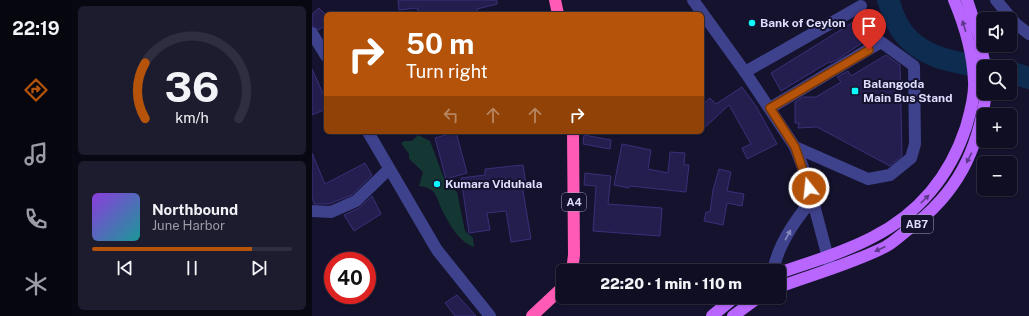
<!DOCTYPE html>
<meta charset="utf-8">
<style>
:root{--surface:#0f0e22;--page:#1d1c2f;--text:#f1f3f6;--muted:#9b9ca5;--line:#2f2e40;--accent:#b45309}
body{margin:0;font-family:"Public Sans",sans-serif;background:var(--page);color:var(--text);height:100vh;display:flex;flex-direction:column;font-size:15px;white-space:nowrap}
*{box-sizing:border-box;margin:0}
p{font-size:13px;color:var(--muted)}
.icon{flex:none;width:22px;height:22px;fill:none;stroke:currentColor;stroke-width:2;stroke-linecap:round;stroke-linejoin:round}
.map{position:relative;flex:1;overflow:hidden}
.sheet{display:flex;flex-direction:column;gap:6px;padding:6px;background:#080813;width:240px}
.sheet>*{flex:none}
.hud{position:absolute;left:12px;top:12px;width:380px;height:122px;border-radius:6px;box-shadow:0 1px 3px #0004,0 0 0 1px var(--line);background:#b45309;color:#fff;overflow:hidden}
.fabs{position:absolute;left:665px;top:12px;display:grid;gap:8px}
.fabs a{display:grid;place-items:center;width:40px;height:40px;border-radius:6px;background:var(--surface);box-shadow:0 1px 3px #0004,0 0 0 1px var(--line);font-size:20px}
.speed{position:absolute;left:12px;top:252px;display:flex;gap:8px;font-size:20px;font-weight:700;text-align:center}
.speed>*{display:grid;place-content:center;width:52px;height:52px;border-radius:50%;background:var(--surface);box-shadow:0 1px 3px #0004,0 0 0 1px var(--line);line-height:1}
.speed .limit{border:6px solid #d22;background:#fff;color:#111}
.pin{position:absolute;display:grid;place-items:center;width:34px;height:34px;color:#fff;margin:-41px -17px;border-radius:50% 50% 50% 0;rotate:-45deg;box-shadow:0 0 4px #0007}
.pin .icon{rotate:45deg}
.me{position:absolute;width:44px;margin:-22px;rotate:344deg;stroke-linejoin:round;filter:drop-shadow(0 0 3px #0008)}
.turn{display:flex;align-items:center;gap:14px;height:84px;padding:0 16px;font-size:18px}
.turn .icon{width:52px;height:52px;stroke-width:2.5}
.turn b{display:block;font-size:28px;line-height:34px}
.lanes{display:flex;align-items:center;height:38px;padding:0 16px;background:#0003;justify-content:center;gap:20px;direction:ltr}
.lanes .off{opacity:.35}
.sheet .widget{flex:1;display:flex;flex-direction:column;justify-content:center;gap:6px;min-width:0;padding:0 14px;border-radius:6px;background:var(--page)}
.sheet .dial{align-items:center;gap:0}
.dial svg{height:104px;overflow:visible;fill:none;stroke:var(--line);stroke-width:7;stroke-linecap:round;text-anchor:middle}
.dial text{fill:var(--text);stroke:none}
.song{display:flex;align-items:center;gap:12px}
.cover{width:48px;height:48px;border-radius:6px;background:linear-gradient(135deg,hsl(270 70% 55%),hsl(180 70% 35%))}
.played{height:4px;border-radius:2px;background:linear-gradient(90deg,var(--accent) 80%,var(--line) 80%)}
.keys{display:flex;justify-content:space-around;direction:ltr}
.trip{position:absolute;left:244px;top:264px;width:230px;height:40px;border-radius:6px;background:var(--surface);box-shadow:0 1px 3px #0004,0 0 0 1px var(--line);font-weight:800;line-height:40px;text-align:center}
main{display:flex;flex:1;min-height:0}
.menu{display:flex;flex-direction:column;width:72px;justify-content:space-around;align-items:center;background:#06060e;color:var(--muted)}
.menu .icon{width:28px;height:28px}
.menu .on{color:var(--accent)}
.menu b{font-size:18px;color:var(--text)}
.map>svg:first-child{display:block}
</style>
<main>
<nav class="menu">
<b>22:19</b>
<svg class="icon on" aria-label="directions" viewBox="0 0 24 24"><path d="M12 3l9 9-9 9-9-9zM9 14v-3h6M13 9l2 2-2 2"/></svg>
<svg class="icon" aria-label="music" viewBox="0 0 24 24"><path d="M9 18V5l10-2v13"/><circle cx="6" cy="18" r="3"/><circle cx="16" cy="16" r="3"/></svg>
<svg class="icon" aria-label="phone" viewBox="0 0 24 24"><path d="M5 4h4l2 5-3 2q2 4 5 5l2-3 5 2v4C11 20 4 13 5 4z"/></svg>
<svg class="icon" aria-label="climate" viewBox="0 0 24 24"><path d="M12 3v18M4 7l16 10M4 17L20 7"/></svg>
</nav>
<section class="sheet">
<div class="widget dial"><svg viewBox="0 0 100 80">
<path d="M14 69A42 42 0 1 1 86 69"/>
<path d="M14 69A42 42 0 0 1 14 26" stroke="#b45309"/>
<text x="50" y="56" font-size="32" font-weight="700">36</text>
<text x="50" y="72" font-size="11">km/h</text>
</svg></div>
<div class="widget">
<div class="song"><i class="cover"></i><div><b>Northbound</b><p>June Harbor</p></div></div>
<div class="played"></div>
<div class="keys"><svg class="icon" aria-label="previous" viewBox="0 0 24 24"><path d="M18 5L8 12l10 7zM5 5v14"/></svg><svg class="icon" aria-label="pause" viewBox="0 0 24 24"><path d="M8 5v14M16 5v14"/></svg><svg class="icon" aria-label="next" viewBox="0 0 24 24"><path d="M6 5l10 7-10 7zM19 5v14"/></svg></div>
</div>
</section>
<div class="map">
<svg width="717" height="316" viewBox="0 0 717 316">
<rect width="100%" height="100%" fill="#14122d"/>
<path fill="#153733" d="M106,135L118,141L131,176L137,185L145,192L153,231L161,238L162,247C146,241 138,225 130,210C124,197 125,188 107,186L111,172L97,159V154L89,143L93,141H100Z"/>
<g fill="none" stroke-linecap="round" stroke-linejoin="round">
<g stroke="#0e2b50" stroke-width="22">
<path d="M576,0C579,7 581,16 585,23C602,56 638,62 672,67"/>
<polyline points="698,72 717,78"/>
</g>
</g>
<g fill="#241e4e" stroke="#393079">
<polygon points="86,0 185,0 185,4 165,9 166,14 107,14 105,8 87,10"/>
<polygon points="7,8 14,15 14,24 7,30 0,26 0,14"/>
<polygon points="561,10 573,27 528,58 518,63 517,62 469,91 459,73"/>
<polygon points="574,55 588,65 590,156 578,166 505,127 486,128 487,123 483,123 483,102 491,97 504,97 529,82 525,77 536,71 539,76"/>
<polygon points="0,69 14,100 14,109 0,115"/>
<polygon points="430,87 444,106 465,144 435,159 430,148 439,144 417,105 390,130 390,105 398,98 404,104"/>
<polygon points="144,132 155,173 134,179 123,138"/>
<polygon points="272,135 299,140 298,149 271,144"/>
<polygon points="310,144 339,150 336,169 356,173 358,152 373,153 372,165 377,165 374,192 318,186 317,188 302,185"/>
<polygon points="0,153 13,184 53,163 60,175 40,195 17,204 2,204 0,197"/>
<polygon points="211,165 214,185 210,185 219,239 199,242 194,211 175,213 178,230 157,233 149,178 173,175 173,169"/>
<polygon points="407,169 419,172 415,191 432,194 430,206 415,203 411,225 392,221 394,212 398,212 401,190"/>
<polygon points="273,173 299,176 296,204 350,208 348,236 281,231 284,186 272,185"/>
<polygon points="60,196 69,214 42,231 32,215 47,208"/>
<polygon points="145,295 164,316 143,316 133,303"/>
</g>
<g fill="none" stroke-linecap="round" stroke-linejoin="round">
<g stroke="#3e418b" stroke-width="12">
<polyline points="381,0 433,72 483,147 494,175 519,269"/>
<polyline points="684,0 704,24 717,34"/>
<polyline points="0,33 14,56"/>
<polyline points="433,72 549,6"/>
<polyline points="458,108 569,42 602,66 603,144 599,158 578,175 556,179 483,147"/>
<polyline points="56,132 125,250 178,316"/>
<polyline points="0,211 19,212 44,201 77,169"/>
<path d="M461,271C466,245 483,220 500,200"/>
</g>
<g stroke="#b866fe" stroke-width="12">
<polyline points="655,0 667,36 673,67"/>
<path d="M467,273C498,262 531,253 561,237C606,214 638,176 654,127C658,113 663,97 662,82C661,54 653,26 642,0"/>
<path d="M467,287C502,274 539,264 573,247C581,243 589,235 597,229C645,194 666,151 674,93"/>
<polyline points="400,316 423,297"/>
<polyline points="421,316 447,297"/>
</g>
<g stroke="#fe5ab6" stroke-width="12">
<polyline points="243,0 246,14"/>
<polyline points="260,271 262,255 261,132"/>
<polyline points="220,316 251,287"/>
</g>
</g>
<defs><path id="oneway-solid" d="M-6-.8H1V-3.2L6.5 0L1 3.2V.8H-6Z"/></defs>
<g fill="#5e388b">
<use href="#oneway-solid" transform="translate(652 26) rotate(-107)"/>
<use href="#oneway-solid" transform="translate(657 158) rotate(117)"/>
<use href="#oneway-solid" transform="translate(613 199) rotate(-45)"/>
<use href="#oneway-solid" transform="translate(568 249) rotate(155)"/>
</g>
<use fill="#8688bf" href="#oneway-solid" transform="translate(476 235) rotate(-61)"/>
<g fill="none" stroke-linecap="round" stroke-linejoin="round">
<g stroke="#753606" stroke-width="10">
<polyline id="route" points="497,188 483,147 458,108 557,50"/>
</g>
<use href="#route" stroke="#b45309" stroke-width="7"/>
</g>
<g fill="#0bf9fd" stroke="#14122d" stroke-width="1.5">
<circle cx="440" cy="23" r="4"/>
<rect x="539" y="87" width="8" height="8" rx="2"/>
<circle cx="125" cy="184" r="4"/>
</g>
<g text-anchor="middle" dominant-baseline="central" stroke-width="4" stroke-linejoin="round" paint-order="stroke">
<g fill="#14122d" stroke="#a2a1c0" stroke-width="1">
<rect x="250" y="193" width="24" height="18" rx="3"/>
<rect x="589" y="215" width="32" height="18" rx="3"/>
</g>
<g font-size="11" font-weight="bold" fill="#dfdeff">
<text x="262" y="202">A4</text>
<text x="605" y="224">AB7</text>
</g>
<g font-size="12" font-weight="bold" fill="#dfdeff" stroke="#14122d" text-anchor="start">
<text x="448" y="23">Bank of Ceylon</text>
<text x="551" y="84">Balangoda<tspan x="551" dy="14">Main Bus Stand</tspan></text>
<text x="133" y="184">Kumara Viduhala</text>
</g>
</g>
</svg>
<div class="fabs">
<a><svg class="icon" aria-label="sound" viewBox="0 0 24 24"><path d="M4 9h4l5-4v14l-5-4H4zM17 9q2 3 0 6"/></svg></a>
<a><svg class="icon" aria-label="search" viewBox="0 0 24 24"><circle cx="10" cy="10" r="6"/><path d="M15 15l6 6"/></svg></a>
<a>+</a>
<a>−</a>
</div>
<div class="speed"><div class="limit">40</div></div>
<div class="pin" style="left:557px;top:50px;background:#d93025"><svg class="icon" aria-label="arrive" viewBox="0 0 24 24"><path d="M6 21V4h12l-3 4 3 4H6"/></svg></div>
<svg class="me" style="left:497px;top:188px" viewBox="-20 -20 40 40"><circle r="17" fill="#b45309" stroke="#fff" stroke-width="3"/><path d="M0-11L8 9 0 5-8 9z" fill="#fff"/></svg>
<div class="trip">22:20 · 1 min · 110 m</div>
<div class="hud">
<div class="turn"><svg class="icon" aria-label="right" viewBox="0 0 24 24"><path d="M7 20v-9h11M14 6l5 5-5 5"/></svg><div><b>50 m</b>Turn right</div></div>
<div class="lanes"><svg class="icon off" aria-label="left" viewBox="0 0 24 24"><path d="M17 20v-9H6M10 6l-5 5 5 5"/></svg><svg class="icon off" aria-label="ahead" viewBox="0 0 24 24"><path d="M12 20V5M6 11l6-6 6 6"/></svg><svg class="icon off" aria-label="ahead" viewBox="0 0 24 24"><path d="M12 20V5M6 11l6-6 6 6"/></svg><svg class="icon" aria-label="right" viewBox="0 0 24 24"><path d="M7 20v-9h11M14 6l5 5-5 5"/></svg></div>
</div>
</div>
</main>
